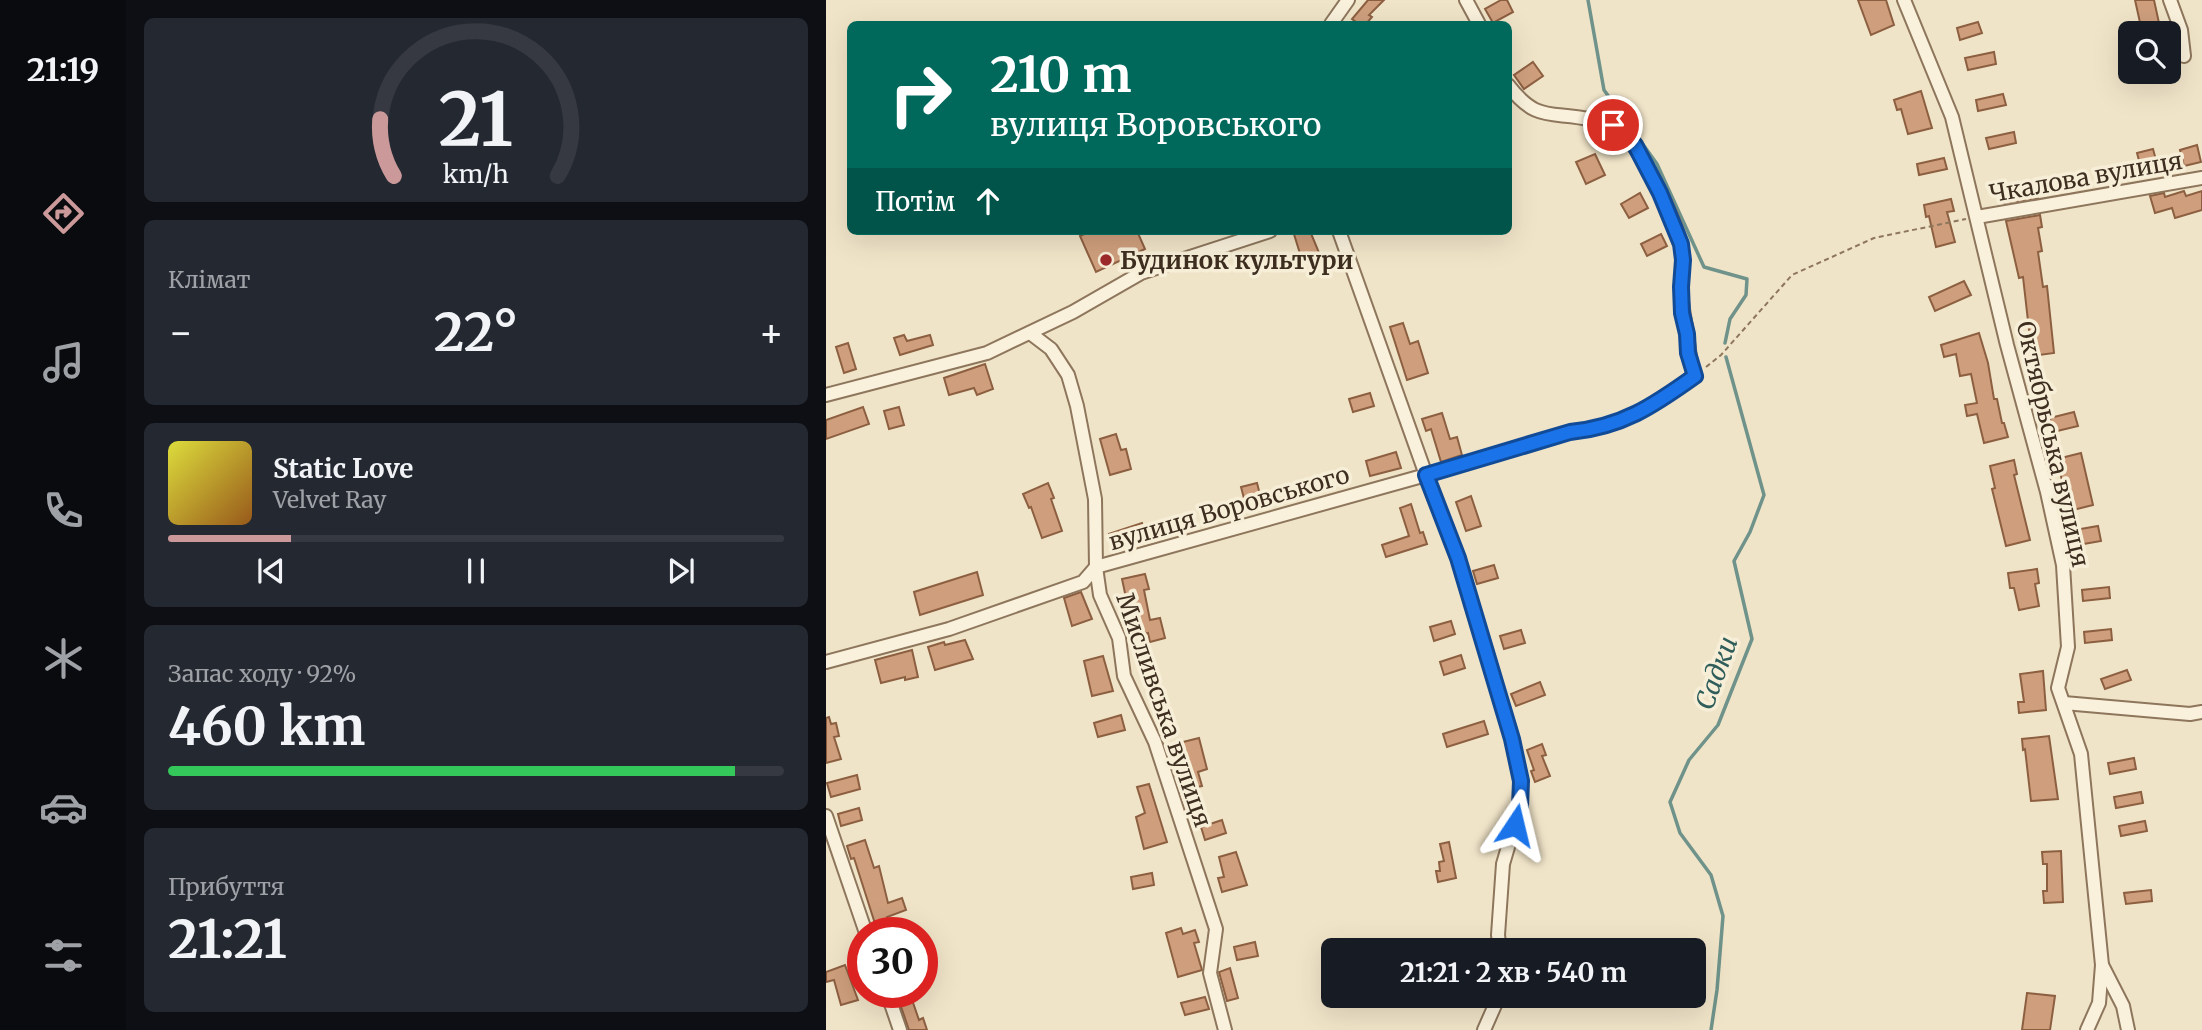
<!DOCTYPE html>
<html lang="uk">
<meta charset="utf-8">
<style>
:root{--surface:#171b24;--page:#242831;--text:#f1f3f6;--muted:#9ea1a6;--line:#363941;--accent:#cc999b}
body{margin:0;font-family:Merriweather,serif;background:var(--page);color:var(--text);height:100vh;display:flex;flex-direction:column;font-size:26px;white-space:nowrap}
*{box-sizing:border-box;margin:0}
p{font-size:23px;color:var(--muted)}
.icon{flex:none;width:38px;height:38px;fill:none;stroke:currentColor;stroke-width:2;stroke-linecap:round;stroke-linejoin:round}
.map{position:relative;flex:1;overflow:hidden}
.side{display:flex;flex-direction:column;gap:18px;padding:18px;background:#0d0f14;width:700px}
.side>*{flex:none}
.banner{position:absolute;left:21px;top:21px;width:665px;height:214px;border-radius:10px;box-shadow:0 7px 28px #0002;background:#00695c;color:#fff;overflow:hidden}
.tools{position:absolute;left:1292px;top:21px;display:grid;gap:14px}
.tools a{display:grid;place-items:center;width:63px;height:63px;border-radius:10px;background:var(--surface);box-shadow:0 7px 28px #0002;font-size:35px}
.speed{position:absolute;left:21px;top:917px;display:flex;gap:14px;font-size:35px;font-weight:700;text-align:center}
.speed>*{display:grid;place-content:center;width:91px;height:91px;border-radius:50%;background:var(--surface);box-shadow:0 7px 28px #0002;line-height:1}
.speed .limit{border:10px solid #d22;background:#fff;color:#111}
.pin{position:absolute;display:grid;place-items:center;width:60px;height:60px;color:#fff;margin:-30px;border:4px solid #fff;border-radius:50%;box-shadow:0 2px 7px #0007}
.me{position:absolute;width:77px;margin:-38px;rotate:10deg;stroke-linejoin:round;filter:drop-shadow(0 0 5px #0008)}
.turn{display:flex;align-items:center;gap:24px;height:147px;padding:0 28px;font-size:32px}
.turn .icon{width:91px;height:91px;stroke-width:2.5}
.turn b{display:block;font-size:49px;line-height:60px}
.then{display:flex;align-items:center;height:66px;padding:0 28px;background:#0003;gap:14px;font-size:26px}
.big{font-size:52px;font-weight:700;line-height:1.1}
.side .tile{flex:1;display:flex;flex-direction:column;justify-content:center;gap:10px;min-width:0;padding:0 24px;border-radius:10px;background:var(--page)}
.side .dial{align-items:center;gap:0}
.dial svg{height:182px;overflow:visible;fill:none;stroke:var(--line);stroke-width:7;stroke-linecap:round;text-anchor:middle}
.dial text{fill:var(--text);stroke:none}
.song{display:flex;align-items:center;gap:21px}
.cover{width:84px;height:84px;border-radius:10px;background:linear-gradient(135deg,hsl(60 70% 55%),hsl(30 70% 35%))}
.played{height:7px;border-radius:4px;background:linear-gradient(90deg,var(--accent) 20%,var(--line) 20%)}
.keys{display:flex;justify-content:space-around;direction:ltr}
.heat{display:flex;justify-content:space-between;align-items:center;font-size:38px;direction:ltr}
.charge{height:10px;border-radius:5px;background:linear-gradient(90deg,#34c759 92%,var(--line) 0)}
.trip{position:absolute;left:495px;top:938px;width:385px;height:70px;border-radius:10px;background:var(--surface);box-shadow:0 7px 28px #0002;font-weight:700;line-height:70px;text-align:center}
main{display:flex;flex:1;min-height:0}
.tab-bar{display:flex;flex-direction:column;width:126px;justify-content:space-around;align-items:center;background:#090b0e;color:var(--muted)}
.tab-bar .icon{width:49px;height:49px}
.tab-bar .selected{color:var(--accent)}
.tab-bar b{font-size:32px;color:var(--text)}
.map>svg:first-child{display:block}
</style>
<main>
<nav class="tab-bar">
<b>21:19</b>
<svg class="icon selected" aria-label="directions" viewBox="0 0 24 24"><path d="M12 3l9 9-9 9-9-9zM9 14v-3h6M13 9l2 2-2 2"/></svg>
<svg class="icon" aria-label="music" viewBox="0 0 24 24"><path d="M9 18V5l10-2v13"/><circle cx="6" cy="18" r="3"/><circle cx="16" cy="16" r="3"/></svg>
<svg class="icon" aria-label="phone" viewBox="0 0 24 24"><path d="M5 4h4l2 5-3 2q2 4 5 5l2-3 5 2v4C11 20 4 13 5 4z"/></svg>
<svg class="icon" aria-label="climate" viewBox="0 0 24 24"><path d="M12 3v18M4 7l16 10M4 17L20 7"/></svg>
<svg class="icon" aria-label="car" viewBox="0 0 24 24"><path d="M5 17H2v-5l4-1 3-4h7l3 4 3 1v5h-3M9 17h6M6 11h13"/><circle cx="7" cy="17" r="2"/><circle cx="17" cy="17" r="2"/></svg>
<svg class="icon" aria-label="filters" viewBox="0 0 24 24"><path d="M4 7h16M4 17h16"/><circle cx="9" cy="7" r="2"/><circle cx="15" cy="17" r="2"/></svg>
</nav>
<section class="side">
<div class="tile dial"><svg viewBox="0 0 100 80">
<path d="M14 69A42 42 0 1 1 86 69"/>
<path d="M14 69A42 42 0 0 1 8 44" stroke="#cc999b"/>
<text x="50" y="56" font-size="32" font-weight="700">21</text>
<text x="50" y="72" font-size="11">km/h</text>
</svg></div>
<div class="tile"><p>Клімат</p>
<div class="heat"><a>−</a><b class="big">22°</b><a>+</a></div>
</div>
<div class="tile">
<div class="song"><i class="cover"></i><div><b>Static Love</b><p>Velvet Ray</p></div></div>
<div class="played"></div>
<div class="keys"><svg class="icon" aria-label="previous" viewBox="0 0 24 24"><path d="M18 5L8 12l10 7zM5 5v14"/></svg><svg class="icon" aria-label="pause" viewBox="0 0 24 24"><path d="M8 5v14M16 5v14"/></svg><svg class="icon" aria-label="next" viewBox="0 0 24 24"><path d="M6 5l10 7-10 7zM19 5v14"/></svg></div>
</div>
<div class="tile"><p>Запас ходу · 92%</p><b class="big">460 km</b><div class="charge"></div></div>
<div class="tile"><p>Прибуття</p><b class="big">21:21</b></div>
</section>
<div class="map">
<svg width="1376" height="1030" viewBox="0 0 1376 1030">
<rect width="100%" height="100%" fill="#f0e4c8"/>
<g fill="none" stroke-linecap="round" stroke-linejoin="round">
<g stroke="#6f938a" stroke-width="3.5">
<polyline points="762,0 778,90 831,164 878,267 921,279 920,295 904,319 899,343"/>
<polyline points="885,1030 891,990 897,916 885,875 854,833 844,802 863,760 892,725 926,639 908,561 924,532 938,495 900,357"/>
</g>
</g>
<g fill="#cf9f7d" stroke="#8d5f41" stroke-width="2">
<polygon points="542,0 558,0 543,15 546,17 540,24 533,24 526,19"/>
<polygon points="675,0 681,0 687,12 667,23 659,9"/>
<polygon points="1032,0 1060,0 1068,25 1045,35"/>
<polygon points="1309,0 1328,0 1333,23 1315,27"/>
<polygon points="1152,22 1156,33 1134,40 1131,28"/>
<polygon points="1168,52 1170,64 1142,70 1139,58"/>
<polygon points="707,62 717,76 698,89 688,75"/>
<polygon points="1095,91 1106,128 1082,134 1075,109 1071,110 1068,100"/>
<polygon points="1177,94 1180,105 1152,111 1150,100"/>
<polygon points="1188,132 1190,143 1163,149 1160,138"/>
<polygon points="1371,145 1375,162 1358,166 1354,150"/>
<polygon points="1327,149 1333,171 1317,176 1311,153"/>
<polygon points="769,154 779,175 760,184 750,162"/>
<polygon points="1118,158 1121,169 1093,175 1091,164"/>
<polygon points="1212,181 1214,194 1211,194 1212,198 1178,203 1177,200 1174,200 1172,187"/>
<polygon points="1358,191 1360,196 1376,191 1376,210 1349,218 1346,208 1329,213 1324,196 1338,193 1339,197"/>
<polygon points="814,193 822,208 803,218 795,204"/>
<polygon points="1125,199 1128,211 1121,212 1129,242 1110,247 1103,216 1100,217 1098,205"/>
<polygon points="1214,215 1216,227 1212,228 1216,251 1212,252 1217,287 1221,286 1228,353 1206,356 1197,277 1193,278 1180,221"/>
<polygon points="265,231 311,231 319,249 270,272 254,236"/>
<polygon points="467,231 484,231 494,255 476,260"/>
<polygon points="835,234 841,246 821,256 815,244"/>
<polygon points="1138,281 1145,295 1109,311 1103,297"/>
<polygon points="577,323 584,344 592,341 602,373 581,380 564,327"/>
<polygon points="1153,333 1162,363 1168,399 1171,399 1176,423 1178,423 1182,437 1158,443 1151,414 1141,416 1139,405 1151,403 1145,374 1134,376 1130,354 1118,357 1115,345"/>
<polygon points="78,335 81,341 104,335 107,345 74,355 68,338"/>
<polygon points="22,343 30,369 18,373 10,347"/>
<polygon points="159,364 167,389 151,395 148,388 123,395 118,378"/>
<polygon points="544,393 548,406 527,412 523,399"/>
<polygon points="37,407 43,424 0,439 0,420"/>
<polygon points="73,407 78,425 63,429 58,411"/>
<polygon points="1248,412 1252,426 1227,432 1224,418"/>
<polygon points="616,413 624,439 631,437 636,455 615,462 605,429 600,431 596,419"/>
<polygon points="290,434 295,450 300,449 305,469 284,475 274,439"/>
<polygon points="570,452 575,468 544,476 540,461"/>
<polygon points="1255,453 1267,505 1243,511 1231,459"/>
<polygon points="1188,460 1191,474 1188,475 1204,540 1180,546 1166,489 1169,488 1164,466"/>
<polygon points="222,483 228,498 225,499 236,531 216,538 205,507 203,508 197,494"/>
<polygon points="431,483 437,506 421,510 415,487"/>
<polygon points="645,496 655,526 640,531 630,502"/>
<polygon points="585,504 594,533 597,532 601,544 560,557 556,545 583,536 574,508"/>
<polygon points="316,523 320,537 288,548 283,534"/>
<polygon points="1272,526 1275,541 1246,546 1243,531"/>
<polygon points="668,565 672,578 651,584 647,571"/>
<polygon points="1211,569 1213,583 1209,584 1213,606 1193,610 1188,588 1184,588 1182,573"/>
<polygon points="151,572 157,595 94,615 88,592"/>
<polygon points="319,574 323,589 318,590 324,620 334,618 339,638 324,642 322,633 314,635 308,610 303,612 296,579"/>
<polygon points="1283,587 1284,598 1257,601 1256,590"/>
<polygon points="255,592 266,619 246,626 238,598"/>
<polygon points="625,621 629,634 608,641 604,627"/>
<polygon points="1285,629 1286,640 1259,643 1258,632"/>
<polygon points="695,630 699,643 678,649 674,636"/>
<polygon points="139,640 147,659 109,670 102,647 118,642 119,645"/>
<polygon points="86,650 92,677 79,680 79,677 55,683 49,660"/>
<polygon points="635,655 639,668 618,675 614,662"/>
<polygon points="277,656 287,691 266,696 258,661"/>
<polygon points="1301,670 1305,680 1279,689 1275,679"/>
<polygon points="1217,671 1220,710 1193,713 1192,702 1198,702 1194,674"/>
<polygon points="714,682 719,695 690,706 685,694"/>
<polygon points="295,715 299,730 272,737 268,723"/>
<polygon points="3,717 5,724 10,723 13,736 8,737 15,759 0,763 0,718"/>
<polygon points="658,721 662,734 621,747 617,734"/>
<polygon points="1223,736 1232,799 1205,801 1199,749 1197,750 1196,739"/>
<polygon points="373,738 381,769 372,772 376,786 363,789 349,744"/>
<polygon points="716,744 720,755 716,756 724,776 709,782 705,771 708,770 701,750"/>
<polygon points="1308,758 1310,769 1284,774 1282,763"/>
<polygon points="31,775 34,789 5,797 1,783"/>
<polygon points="323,784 341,842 318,849 310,817 319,813 311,787"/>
<polygon points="1315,792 1317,803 1290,808 1288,797"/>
<polygon points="33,808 36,820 15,826 12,814"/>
<polygon points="396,820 400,833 379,840 375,827"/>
<polygon points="1319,821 1321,831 1295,836 1293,826"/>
<polygon points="39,840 48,868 53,866 62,903 76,898 80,910 61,917 66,931 59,933 52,933 28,858 25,859 21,846"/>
<polygon points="623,842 630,878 612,882 610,871 614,871 613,862 618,861 614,844"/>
<polygon points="1235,851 1237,902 1218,903 1217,891 1221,891 1221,864 1217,864 1216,852"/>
<polygon points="410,852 421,885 396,892 392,878 398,877 393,857"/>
<polygon points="326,873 328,885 307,889 305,877"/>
<polygon points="1325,890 1326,901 1300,904 1298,893"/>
<polygon points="355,928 357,934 369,930 373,942 368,943 376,970 352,977 340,933"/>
<polygon points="429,942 432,956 411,960 408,947"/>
<polygon points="19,965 32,1000 15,1005 8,980 0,982 0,972"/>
<polygon points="404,968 412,998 401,1001 393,972"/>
<polygon points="1201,993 1229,996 1224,1030 1196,1030"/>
<polygon points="84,994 93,1020 97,1018 101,1030 83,1030 72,998"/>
<polygon points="379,997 383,1009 359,1015 355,1003"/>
</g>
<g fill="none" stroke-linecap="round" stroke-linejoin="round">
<g stroke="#8d765c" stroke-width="16">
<g id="street">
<polyline points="640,0 653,24"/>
<polyline points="1078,0 1126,117 1181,345 1221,492 1237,565 1242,647 1232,688 1255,754 1276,965 1273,1003 1261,1030"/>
<polyline points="1344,0 1355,30 1358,56"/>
<polyline points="505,24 522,0"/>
<polyline points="1151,217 1376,178"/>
<polyline points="513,231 600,475 632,558 686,739 695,781 694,806 677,864 672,935 674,950"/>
<polyline points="204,333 225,349 242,375 251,406 269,499 270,567 274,595 293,638 298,676 329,742 390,929 384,973 399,1030"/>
<polyline points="0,395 161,353 247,312 315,273 444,231"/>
<path d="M0,662L123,629L257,582L270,567L600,475L744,432C796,427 827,406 868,376C864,362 863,349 861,335C859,318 855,304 855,287C855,273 859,259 855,244C847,215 813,140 787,125C782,122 773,121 767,120C725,110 712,124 682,85"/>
<polyline points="1238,703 1364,714 1376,712"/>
<polyline points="0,816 40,933"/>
<polyline points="1276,965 1297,1006 1302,1030"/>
<polyline points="61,992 74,1030"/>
<polyline points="658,1030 673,996"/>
</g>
</g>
<polyline stroke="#8d765c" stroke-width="2" stroke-dasharray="5 3.5" stroke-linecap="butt" points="880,367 895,355 966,275 1048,238 1140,219"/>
<use href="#street" stroke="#faf1dc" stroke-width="12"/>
</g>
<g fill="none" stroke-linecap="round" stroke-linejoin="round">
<g stroke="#114b97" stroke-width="18">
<path id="route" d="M689,825L694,806L695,781L686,739L632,558L600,475L744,432C796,427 827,406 869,376L862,353L861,334L856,313L855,287L857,260L855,244L834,193L809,145L787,125"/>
</g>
<use href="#route" stroke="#1a73e8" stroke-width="12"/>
</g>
<circle fill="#9e2a2b" stroke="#f7eed8" stroke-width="2.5" cx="280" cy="260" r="7"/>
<g text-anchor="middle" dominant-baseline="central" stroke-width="7" stroke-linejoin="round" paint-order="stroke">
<g font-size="24" fill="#3d2e20" stroke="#f7eed8">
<text transform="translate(1260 177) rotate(-10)">Чкалова вулиця</text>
<text transform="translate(1227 444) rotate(77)">Октябрьська вулиця</text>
<text transform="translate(403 508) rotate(-16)">вулиця Воровського</text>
<text transform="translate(338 710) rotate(71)">Мисливська вулиця</text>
</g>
<g font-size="24" font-weight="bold" fill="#3d2e20" stroke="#f7eed8" text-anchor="start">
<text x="294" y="260">Будинок культури</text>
</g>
<g font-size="26" font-style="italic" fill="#2f5d5a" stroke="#f7eed8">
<text transform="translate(890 673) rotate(-70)">Садки</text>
</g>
</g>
</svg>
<div class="tools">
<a><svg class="icon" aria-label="search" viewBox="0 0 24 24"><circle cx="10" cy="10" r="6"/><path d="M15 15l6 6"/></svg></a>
</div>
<div class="speed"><div class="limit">30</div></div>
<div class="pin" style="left:787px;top:125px;background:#d93025"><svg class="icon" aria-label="arrive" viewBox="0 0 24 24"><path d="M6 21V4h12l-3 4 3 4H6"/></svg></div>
<svg class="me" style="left:689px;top:825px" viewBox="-20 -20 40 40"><path d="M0-17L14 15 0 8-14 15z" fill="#1a73e8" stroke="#fff" stroke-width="4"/></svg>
<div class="trip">21:21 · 2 хв · 540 m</div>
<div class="banner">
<div class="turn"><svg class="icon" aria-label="right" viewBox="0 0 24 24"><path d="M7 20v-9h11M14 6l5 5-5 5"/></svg><div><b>210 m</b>вулиця Воровського</div></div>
<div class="then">Потім<svg class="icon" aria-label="ahead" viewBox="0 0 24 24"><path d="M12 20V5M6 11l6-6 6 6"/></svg></div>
</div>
</div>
</main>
